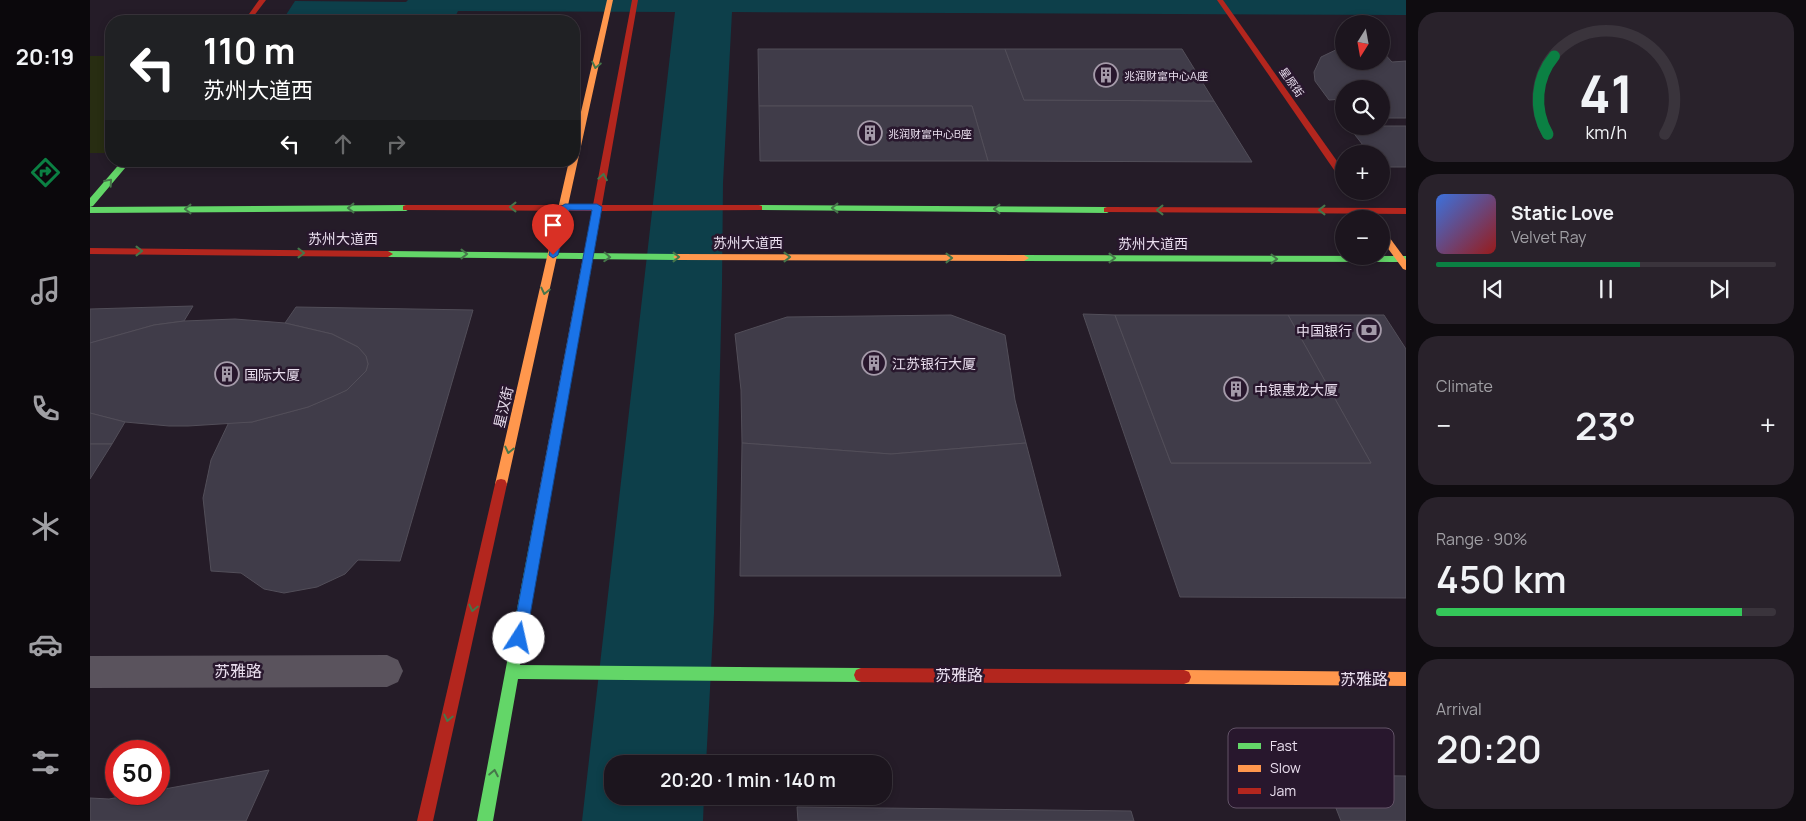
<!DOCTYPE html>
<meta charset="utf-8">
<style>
:root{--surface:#1c151e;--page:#29222b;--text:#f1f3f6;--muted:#a09fa4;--line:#3a343c;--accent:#0b8043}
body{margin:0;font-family:Manrope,"Noto Sans SC",sans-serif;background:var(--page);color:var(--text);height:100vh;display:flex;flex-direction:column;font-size:19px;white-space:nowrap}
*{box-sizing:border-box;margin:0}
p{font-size:16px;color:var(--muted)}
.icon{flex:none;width:28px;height:28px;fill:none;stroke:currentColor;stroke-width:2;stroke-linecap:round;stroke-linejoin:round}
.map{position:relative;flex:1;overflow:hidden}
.side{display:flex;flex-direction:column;gap:12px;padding:12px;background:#0f0c10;width:400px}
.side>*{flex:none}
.top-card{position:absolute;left:15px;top:15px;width:475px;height:152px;border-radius:20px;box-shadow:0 2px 8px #0003,0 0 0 1px var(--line);background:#202124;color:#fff;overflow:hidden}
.needle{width:32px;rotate:191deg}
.controls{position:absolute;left:1245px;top:15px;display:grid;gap:10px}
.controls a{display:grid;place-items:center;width:55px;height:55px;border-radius:50%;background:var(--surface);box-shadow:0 2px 8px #0003,0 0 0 1px var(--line);font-size:25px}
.speed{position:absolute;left:15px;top:740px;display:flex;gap:10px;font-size:25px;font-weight:700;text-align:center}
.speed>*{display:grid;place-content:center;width:65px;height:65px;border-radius:50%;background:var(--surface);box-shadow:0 2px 8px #0003,0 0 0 1px var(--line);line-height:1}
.speed .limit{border:8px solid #d22;background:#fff;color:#111}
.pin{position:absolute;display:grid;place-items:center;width:42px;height:42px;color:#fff;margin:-51px -21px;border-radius:50% 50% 50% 0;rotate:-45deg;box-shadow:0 0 5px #0007}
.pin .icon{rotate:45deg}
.me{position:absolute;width:55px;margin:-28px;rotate:10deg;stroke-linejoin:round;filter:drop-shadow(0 0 4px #0008)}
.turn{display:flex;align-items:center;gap:18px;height:105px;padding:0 15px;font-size:22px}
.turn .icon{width:65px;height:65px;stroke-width:2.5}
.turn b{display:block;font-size:35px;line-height:42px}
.lanes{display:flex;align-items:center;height:48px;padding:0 15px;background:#0003;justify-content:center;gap:25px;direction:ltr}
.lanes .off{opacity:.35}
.big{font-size:38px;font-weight:600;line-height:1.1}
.side .tile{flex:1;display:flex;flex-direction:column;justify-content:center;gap:8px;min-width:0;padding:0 18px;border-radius:20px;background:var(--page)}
.side .dial{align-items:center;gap:0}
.dial svg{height:130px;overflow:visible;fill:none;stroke:var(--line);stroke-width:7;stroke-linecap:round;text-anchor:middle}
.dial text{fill:var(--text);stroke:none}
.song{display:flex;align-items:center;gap:15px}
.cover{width:60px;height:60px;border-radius:8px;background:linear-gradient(135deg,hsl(220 70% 55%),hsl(0 70% 35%))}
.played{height:5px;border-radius:2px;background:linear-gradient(90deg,var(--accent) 60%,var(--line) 60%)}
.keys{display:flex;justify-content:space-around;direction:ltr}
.heat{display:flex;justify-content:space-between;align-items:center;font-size:28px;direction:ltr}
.charge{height:8px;border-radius:4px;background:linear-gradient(90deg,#34c759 90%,var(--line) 0)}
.trip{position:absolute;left:514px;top:755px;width:288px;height:50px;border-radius:20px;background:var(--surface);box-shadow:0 2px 8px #0003,0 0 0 1px var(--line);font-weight:600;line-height:50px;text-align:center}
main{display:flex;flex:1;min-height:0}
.dock{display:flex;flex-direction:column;width:90px;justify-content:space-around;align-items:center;background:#0b080c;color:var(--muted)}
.dock .icon{width:35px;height:35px}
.dock .active{color:var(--accent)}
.dock b{font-size:22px;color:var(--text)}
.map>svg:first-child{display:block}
</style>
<main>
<nav class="dock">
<b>20:19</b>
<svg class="icon active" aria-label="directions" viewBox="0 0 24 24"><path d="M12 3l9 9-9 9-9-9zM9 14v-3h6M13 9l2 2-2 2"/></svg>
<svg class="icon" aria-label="music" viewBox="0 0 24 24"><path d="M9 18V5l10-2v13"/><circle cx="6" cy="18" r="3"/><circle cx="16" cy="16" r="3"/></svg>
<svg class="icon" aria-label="phone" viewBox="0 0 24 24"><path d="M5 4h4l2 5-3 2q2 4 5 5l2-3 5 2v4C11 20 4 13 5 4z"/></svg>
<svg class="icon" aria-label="climate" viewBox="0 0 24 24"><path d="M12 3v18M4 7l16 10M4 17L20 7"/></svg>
<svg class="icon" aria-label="car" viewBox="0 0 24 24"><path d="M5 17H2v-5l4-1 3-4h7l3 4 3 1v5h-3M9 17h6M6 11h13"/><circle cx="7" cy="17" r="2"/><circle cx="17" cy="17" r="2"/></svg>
<svg class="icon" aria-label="filters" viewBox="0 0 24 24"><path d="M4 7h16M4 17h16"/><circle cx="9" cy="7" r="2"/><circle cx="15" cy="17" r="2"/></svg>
</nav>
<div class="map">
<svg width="1316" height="821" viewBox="0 0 1316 821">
<rect width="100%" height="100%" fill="#251c28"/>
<rect fill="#282d12" x="0" y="56" width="21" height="97"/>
<polygon fill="#0d3f4a" points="318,0 1316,0 1316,15 642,12 633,183 632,285 624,613 616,764 522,764 522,796 614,796 613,821 492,821 585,12 368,11 363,21 192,21 205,1 316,2"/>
<g fill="#403c49" stroke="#524e59">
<polygon points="1254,46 1254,61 1291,61 1291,50 1302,62 1316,61 1316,118 1291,118 1291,89 1254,89 1254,99 1239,100 1225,81 1224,72 1231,57"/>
<polygon points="668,49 915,49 934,100 1124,101 1162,162 898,161 882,106 669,106"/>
<polygon points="915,49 1092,49 1124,101 934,100"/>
<polygon points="669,106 882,106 898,161 670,161"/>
<polygon points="1258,126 1316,126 1316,167 1291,167 1291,154 1280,154"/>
<polygon points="103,306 94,321 64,325 0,343 0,309"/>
<polygon points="206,307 383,310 310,561 268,560 255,574 227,587 194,593 174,589 151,573 121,571 113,498 121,460 139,422 162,422 218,407 257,390 276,371 278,364 276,356 268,347 242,334 195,323"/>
<polygon points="993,314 1025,315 1081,463 1281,463 1198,315 1294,315 1316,349 1316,598 1090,597"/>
<polygon points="861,315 915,335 925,400 936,443 801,454 652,443 651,390 645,334 697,317"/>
<polygon points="1025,315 1198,315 1281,463 1081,463"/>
<polygon points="145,319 195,323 242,334 268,347 276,356 278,364 276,371 257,390 244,396 218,407 162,422 98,426 79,426 35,422 0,413 0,343 64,325 94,321"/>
<polygon points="0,413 35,422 22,444 0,444"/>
<polygon points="652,443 801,454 936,443 971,576 650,576"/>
<polygon points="0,444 22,444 0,479"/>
<polygon points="179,770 156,821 0,821 0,798 19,799 47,794 69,794 69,790"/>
<polygon points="1233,775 1316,776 1316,821 1251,821"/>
<polygon points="707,807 1041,811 1044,821 708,821"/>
</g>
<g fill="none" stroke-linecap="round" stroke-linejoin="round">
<polygon fill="#5a535d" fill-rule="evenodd" points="297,655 308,660 313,671 308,682 297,687 0,688 0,656"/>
<g fill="#63d668" fill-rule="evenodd">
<polygon points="32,161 41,161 3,206 0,207 316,205 321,208 316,211 0,213 0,198"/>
<polygon points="669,205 1017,207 1022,210 1017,213 666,210 666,206"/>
<polygon points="298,251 588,254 593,257 588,260 298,257 293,254"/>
<polygon points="934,255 1316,256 1316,262 934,261 929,258"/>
<polygon points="450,513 454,515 456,519 430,665 771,668 776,670 778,675 776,680 771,682 428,679 403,821 387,821 444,519 446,515"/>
</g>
<g fill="#ff974d" fill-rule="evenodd">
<polygon points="517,0 523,0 417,484 415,488 411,489 407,488 405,484 479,161 484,161 484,142"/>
<polygon points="1291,229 1294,230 1316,260 1316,270 1313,269 1291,239"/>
<polygon points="499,249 504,252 456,519 454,523 450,525 446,523 444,519 494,252"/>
<polygon points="588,254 934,255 939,258 934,261 588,260 583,257"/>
<polygon points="1094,670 1316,672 1316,686 1094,684 1089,682 1087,677 1089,672"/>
</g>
<g fill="#b3261e" fill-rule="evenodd">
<polygon points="169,0 176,0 160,21 154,21"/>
<polygon points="542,0 548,0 512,205 669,205 672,206 672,210 511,211 504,252 499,255 494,252 502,211 313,210 313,206 316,205 503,205"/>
<polygon points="1127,0 1133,0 1254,171 1254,181 1251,180"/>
<polygon points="1017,207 1316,208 1316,214 1014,212 1014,208"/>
<polygon points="0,248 298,251 303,254 298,257 0,254"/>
<polygon points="411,479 415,480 417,484 343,821 327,821 405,484 407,480"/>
<polygon points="771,668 1094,670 1099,672 1101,677 1099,682 1094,684 771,682 766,680 764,675 766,670"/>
</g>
</g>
<defs><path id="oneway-chevron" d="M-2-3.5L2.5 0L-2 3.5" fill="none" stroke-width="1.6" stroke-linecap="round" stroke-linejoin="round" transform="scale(1.25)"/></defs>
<g stroke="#46764a">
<use href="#oneway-chevron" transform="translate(506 65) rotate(102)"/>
<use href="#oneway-chevron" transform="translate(513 177) rotate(-80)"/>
<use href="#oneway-chevron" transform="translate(19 182) rotate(-49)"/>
<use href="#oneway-chevron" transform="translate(423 207) rotate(-180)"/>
<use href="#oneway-chevron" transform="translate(261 208) rotate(180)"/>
<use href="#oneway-chevron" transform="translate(745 208) rotate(-180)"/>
<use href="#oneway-chevron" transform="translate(98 209) rotate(180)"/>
<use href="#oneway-chevron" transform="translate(907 209) rotate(-180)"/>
<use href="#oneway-chevron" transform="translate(1070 210) rotate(-180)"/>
<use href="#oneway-chevron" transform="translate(1232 210) rotate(-180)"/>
<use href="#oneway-chevron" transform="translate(49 251)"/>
<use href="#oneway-chevron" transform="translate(211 253)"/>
<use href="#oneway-chevron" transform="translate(374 254)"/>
<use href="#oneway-chevron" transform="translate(517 257) rotate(3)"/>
<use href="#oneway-chevron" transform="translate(586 257)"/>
<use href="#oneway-chevron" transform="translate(697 257)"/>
<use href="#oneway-chevron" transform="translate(859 258)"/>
<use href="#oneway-chevron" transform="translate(1022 258)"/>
<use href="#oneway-chevron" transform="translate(1184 259)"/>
<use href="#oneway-chevron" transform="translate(455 291) rotate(103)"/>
<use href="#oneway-chevron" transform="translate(419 450) rotate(103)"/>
<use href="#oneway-chevron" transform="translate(383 608) rotate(103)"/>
<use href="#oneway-chevron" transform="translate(358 718) rotate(103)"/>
<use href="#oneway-chevron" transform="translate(404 773) rotate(-79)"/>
</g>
<polygon fill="#1a73e8" stroke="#114b97" points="475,204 507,204 512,207 436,638 434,643 429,645 424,643 422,638 502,210 479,210 468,255 463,258 459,255 470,207"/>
<defs>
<g id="building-ring" transform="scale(1.25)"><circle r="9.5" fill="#28172d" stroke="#a49aa9" stroke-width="1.5"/><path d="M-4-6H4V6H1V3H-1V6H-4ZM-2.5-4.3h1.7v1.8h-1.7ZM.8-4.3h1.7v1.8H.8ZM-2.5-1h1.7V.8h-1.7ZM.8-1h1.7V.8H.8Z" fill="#a49aa9"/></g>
<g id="bank-ring" transform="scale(1.25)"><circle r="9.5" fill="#28172d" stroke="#a49aa9" stroke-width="1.5"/><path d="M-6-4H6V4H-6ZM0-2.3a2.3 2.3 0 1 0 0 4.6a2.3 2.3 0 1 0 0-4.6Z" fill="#a49aa9"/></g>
</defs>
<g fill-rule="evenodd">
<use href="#building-ring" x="1016" y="75"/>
<use href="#building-ring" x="780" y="133"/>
<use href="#bank-ring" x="1279" y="330"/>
<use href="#building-ring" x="784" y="363"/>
<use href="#building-ring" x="137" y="374"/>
<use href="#building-ring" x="1146" y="389"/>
</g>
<g text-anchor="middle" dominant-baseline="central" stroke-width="5" stroke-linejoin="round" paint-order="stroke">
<g font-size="11" fill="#e9deee" stroke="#28172d" text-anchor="start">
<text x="1034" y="75">兆润财富中心A座</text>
<text x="798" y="133">兆润财富中心B座</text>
</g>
<g font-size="11" fill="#e9deee" stroke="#28172d">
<text transform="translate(1202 82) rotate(55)">星原街</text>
</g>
<g font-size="14" fill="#e9deee" stroke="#28172d">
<text x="253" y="238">苏州大道西</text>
<text x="658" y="242">苏州大道西</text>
<text x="1063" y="243">苏州大道西</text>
<text transform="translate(413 407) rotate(-77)">星汉街</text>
</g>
<g font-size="14" fill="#e9deee" stroke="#28172d" text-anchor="start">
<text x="1262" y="330" text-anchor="end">中国银行</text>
<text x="802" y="363">江苏银行大厦</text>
<text x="154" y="374">国际大厦</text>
<text x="1164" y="389">中银惠龙大厦</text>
</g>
<g font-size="16" fill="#e9deee" stroke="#28172d">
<text x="148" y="671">苏雅路</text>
<text x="869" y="675">苏雅路</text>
<text x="1274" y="679">苏雅路</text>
</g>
</g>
<rect x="1138" y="728" width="166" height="80" rx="8" fill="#28172d" stroke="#625367" stroke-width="1"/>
<rect x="1148" y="743" width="23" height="6" fill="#63d668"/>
<rect x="1148" y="765" width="23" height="7" fill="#ff974d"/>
<rect x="1148" y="788" width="23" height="6" fill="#b3261e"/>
<g font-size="14" fill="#e9deee">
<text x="1180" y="751">Fast</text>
<text x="1180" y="773">Slow</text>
<text x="1180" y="796">Jam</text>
</g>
</svg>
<div class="controls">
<a><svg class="needle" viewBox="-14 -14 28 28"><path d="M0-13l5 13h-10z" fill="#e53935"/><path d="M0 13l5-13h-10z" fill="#a09fa4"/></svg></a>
<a><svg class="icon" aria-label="search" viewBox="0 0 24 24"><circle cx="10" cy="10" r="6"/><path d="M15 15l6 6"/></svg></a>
<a>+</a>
<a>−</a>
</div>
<div class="speed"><div class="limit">50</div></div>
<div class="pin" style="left:463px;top:255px;background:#d93025"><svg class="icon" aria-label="arrive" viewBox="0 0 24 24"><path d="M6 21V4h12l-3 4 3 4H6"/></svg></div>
<svg class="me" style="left:429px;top:638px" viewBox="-20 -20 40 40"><circle r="19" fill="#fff"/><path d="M0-13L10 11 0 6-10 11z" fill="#1a73e8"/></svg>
<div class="trip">20:20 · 1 min · 140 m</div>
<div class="top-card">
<div class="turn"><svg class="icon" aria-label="left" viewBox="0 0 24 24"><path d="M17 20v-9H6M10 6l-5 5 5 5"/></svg><div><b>110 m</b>苏州大道西</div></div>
<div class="lanes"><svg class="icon" aria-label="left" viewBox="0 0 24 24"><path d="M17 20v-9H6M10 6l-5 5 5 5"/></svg><svg class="icon off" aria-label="ahead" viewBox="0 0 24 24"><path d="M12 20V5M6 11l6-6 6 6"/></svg><svg class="icon off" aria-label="right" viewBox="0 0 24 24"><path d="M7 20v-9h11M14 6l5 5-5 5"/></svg></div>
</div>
</div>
<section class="side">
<div class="tile dial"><svg viewBox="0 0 100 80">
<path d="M14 69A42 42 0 1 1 86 69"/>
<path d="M14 69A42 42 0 0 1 18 21" stroke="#0b8043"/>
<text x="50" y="56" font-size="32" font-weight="700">41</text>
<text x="50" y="72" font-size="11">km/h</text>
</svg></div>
<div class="tile">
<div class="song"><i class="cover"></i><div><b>Static Love</b><p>Velvet Ray</p></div></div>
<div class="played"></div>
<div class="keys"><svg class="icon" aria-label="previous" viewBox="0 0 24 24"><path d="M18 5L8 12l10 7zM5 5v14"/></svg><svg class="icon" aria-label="pause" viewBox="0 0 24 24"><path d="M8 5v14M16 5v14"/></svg><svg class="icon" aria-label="next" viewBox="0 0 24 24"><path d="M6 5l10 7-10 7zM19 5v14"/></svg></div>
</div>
<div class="tile"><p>Climate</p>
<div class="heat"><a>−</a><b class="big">23°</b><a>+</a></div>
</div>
<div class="tile"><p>Range · 90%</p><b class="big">450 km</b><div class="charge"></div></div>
<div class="tile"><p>Arrival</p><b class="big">20:20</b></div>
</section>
</main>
